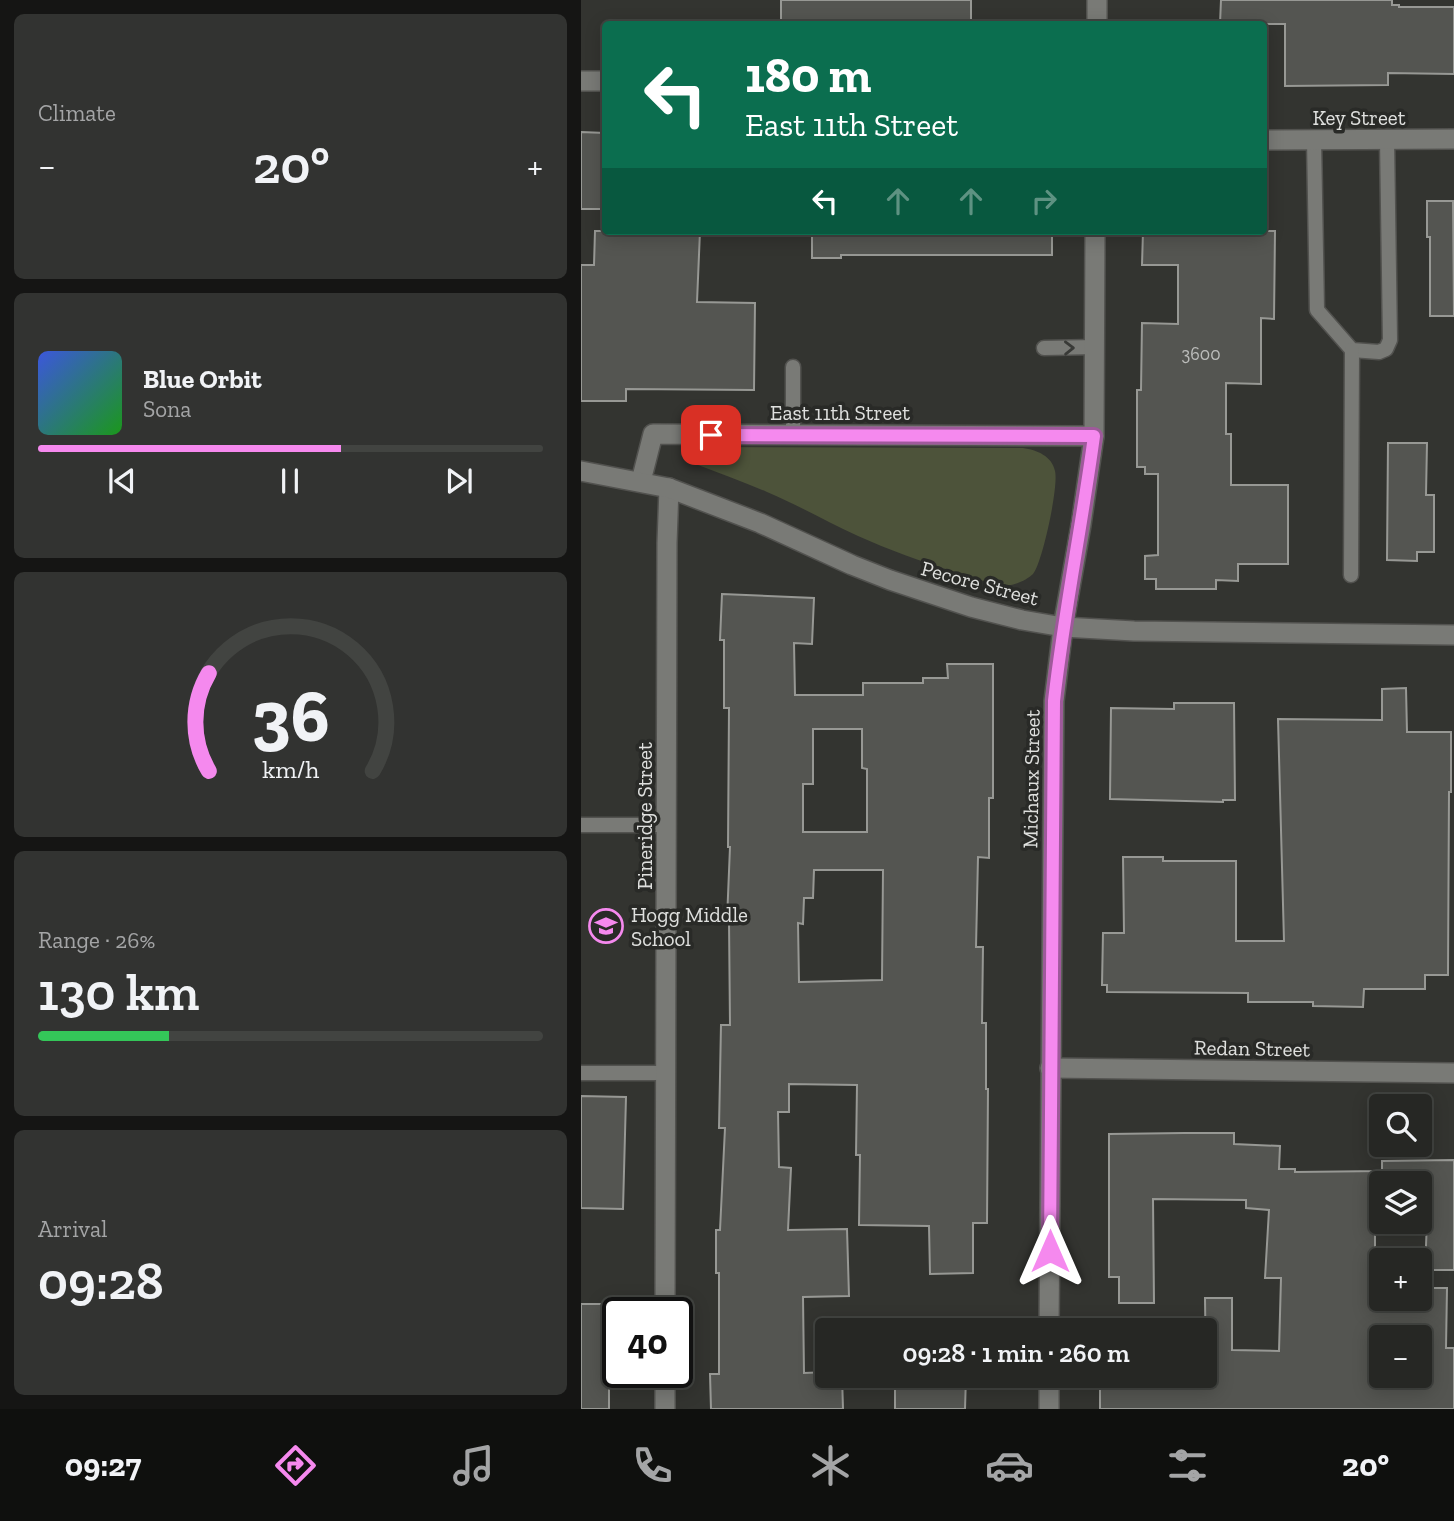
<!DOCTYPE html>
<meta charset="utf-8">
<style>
:root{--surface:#262724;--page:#323331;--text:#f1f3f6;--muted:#a4a5a6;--line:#424441;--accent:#f589ee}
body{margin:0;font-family:"Zilla Slab",serif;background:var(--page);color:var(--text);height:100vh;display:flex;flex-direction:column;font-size:26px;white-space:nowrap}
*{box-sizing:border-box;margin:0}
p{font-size:23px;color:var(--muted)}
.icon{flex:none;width:38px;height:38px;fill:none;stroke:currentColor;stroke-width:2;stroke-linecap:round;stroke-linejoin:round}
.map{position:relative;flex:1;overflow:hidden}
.drawer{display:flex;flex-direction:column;gap:14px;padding:14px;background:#151514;width:581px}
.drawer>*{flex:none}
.banner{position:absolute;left:21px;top:21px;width:665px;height:214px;border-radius:7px;box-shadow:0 4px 18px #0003,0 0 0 2px var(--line);background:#0b6e4f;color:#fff;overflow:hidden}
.controls{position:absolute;left:788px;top:1094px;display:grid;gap:14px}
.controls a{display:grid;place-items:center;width:63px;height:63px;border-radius:7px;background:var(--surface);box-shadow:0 4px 18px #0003,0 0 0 2px var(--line);font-size:35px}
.speed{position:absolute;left:21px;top:1297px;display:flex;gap:14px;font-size:35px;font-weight:700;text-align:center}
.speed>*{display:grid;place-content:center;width:91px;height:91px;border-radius:50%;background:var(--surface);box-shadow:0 4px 18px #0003,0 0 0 2px var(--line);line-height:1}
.speed .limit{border:4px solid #111;border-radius:10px;background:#fff;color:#111}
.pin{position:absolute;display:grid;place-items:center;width:60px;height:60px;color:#fff;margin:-30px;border-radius:14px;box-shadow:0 4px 10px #0006}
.me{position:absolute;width:77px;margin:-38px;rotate:0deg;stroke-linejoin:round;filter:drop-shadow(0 0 5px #0008)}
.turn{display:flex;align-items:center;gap:24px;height:147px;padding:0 28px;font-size:32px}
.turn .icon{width:91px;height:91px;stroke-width:2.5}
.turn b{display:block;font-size:49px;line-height:60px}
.lanes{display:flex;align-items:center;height:66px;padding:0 28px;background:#0003;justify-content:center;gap:35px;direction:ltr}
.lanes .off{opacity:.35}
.big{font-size:52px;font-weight:600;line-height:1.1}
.drawer .tile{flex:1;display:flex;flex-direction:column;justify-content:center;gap:10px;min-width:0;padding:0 24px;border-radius:10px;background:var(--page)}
.drawer .dial{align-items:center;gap:0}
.dial svg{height:182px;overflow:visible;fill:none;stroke:var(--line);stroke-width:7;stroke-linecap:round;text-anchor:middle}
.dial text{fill:var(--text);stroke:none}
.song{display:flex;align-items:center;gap:21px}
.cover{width:84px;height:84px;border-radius:10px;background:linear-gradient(135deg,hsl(230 70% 55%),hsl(120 70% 35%))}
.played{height:7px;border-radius:4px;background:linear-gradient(90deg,var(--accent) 60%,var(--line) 60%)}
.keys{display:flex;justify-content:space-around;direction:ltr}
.heat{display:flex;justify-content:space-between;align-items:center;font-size:38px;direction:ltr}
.charge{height:10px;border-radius:5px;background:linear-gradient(90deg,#34c759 26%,var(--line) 0)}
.trip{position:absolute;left:234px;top:1318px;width:402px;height:70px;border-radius:7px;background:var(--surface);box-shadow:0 4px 18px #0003,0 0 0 2px var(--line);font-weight:600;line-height:70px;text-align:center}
.dock{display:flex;height:112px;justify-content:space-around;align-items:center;background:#0f100e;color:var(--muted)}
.dock .icon{width:49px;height:49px}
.dock .selected{color:var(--accent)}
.dock b{font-size:32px;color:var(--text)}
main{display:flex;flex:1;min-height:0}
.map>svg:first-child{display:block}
</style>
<main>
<section class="drawer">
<div class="tile"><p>Climate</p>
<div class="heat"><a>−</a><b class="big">20°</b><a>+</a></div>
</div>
<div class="tile">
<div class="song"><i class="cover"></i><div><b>Blue Orbit</b><p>Sona</p></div></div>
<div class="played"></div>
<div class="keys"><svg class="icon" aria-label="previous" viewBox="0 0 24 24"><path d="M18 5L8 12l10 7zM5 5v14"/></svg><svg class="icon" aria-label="pause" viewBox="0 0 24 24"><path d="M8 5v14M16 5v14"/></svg><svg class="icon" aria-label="next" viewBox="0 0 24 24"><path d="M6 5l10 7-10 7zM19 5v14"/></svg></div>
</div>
<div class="tile dial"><svg viewBox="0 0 100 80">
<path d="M14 69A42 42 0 1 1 86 69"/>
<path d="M14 69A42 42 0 0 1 14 26" stroke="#f589ee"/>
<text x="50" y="56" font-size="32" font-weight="700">36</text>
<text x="50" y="72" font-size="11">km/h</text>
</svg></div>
<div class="tile"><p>Range · 26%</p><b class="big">130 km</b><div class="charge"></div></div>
<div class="tile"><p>Arrival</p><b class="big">09:28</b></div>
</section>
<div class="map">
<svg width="873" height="1409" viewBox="0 0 873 1409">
<rect width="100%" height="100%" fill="#333430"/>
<path fill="#4d533a" d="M119,447L442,448C456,450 471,456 474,471C478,486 461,564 452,574C447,579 435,585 428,585C412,586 387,576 371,571C339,561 308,550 277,536C246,522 217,505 186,492C163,482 140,474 117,465Z"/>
<g fill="#545551" stroke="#979894" stroke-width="2" fill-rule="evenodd">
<polygon points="200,0 390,0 390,24 200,23"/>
<polygon points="640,0 811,0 811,5 818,5 818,7 873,7 873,74 807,73 807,85 704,86 704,24 639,24"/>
<polygon points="0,132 24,133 24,209 0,209"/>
<polygon points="846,201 872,201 873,316 849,316 849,237 846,237"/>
<polygon points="14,231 119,231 116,302 174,303 173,390 45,389 45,401 0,401 0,265 13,265"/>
<polygon points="231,231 471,231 471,255 260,255 260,258 231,258"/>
<polygon points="562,231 694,231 693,319 680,318 680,384 645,383 645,434 650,434 650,485 707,485 707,564 657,564 657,581 635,580 635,589 575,589 575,579 564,579 564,556 577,555 577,474 564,474 564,467 556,467 556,390 560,390 561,323 597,324 597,265 561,265"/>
<polygon points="807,443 846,443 845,495 853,495 853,552 836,552 836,561 806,560"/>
<path d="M141,594L233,598L231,644L213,643L214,695H282V683H342V678H367L366,664H412V798H408V858L397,857L395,947H402L401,1023H405V1089H407L406,1223H392V1273L349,1274L348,1226L278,1225L279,1155H275L276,1085L208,1084V1112H197L198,1167L210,1168L207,1230L266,1229L268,1296L222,1297L223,1373L247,1372V1376H261L262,1409H130L129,1374H138V1273H135V1230H139L144,1128H138L140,1025H149L148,920H146L149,847H147L148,708H143V640H139ZM232,729H281V768L286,769V832H222V784H232ZM233,870H302L301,980L218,982L217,923L222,924L223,898H232Z"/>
<polygon points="825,688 826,732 870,732 870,792 868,792 867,975 844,975 844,989 783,989 782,1007 732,1006 732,1002 667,1002 667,993 526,992 526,985 521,985 522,933 543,933 542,857 582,857 582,861 655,861 655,941 703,941 697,719 801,720 801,689"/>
<polygon points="593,703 653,703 654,800 642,800 642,802 529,799 530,708 593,709"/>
<polygon points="0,1096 45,1097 42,1209 0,1208"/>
<path d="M603,1133H653V1144L699,1146L698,1169H714V1172L801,1171V1161L873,1160V1270H844L846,1221H838V1183H800V1222H810H794V1288H800V1298H838V1288H866L865,1348H873V1409H519V1376H625L624,1298H651V1350L698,1351L700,1278H684L688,1210L665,1208V1200L572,1199L573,1303H538V1277H528V1134ZM800,1337H838V1376H800Z"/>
<polygon points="0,1304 28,1304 28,1347 36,1347 36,1372 28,1372 28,1409 0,1409"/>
<polygon points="386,1322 385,1330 328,1330 328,1325"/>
<polygon points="314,1376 385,1376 384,1409 314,1409"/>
</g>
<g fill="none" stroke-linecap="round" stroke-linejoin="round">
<g stroke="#52524f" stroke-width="17">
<g id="service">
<polyline points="733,140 736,310 771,350 798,352 805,349 809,340 806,140"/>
<polyline points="463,348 514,347"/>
<polyline points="212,367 212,435"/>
<polyline points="770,575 771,350"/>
<polyline points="0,825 85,825"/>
<polyline points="0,1073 85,1073"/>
</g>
</g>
<g stroke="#52524f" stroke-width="22">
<g id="minor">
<polyline points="0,81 24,81"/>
<polyline points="682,140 873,139"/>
<polyline points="60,481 72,434 513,436"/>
<polyline points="469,1068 873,1073"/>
<polyline points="84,1312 86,543 88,488"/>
<polyline points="84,1409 84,1372"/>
</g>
</g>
<g stroke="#52524f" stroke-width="22">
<g id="tertiary">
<polyline points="516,0 516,24"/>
<polyline points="0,471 88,488 179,523 271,565 309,580 390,607 441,620 482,627 553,631 873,635"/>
<polyline points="468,1330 473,701 482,627 500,525 513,436 514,231"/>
<polyline points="468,1409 468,1376"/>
</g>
</g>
<use href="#service" stroke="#797a76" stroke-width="14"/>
<use href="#minor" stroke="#797a76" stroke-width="19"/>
<use href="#tertiary" stroke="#797a76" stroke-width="19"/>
</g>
<defs><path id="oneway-chevron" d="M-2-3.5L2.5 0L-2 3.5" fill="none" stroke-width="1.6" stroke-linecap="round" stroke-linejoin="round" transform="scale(1.75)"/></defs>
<use stroke="#393a37" href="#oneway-chevron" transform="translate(488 348) rotate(-1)"/>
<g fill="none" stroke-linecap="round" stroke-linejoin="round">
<g stroke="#9f599b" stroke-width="18">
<path id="route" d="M130,435L513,436C501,525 483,612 473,701L469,1251"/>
</g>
<use href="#route" stroke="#f589ee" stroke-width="12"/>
</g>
<defs>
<g id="school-ring" transform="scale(1.75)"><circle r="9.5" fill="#292a27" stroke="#f589ee" stroke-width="1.5"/><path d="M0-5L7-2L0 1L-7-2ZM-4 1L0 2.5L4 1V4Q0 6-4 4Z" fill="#f589ee"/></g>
</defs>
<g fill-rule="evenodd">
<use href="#school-ring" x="25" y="926"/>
</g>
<g text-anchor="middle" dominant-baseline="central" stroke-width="7" stroke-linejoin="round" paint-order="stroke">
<g font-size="18" fill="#bcbdbb">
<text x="620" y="354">3600</text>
</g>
<g font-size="21" fill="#dfe0de" stroke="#292a27">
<text x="778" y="117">Key Street</text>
<text x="259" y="412">East 11th Street</text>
<text transform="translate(399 583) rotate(15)">Pecore Street</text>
<text transform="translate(450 779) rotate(-89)">Michaux Street</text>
<text transform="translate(63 816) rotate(-90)">Pineridge Street</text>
<text transform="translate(671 1048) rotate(1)">Redan Street</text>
</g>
<g font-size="21" fill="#dfe0de" stroke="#292a27" text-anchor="start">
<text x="50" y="914">Hogg Middle<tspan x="50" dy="24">School</tspan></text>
</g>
</g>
</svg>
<div class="controls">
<a><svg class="icon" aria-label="search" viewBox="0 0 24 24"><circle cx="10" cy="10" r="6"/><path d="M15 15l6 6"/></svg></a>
<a><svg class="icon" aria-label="layers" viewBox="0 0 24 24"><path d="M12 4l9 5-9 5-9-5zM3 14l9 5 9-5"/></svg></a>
<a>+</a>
<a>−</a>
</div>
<div class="speed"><div class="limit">40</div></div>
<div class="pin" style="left:130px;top:435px;background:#d93025"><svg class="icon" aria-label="arrive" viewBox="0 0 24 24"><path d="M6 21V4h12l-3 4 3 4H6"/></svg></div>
<svg class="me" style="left:469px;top:1251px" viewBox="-20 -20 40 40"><path d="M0-17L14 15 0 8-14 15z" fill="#f589ee" stroke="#fff" stroke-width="4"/></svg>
<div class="trip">09:28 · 1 min · 260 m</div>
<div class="banner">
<div class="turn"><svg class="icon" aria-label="left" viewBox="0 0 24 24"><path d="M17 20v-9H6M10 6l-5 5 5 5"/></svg><div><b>180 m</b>East 11th Street</div></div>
<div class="lanes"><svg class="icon" aria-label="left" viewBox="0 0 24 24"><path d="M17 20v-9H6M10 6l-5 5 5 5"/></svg><svg class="icon off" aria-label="ahead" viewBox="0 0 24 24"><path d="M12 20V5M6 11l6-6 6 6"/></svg><svg class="icon off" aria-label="ahead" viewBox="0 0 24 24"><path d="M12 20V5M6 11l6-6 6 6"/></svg><svg class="icon off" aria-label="right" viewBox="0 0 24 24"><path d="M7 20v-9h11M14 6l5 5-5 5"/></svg></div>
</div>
</div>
</main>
<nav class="dock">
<b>09:27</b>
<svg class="icon selected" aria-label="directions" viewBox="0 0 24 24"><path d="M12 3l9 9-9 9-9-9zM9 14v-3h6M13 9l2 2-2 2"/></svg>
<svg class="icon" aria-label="music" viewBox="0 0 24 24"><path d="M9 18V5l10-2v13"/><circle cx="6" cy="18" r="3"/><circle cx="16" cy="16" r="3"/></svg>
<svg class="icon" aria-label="phone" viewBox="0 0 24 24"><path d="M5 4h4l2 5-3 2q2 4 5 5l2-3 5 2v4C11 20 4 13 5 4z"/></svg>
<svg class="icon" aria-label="climate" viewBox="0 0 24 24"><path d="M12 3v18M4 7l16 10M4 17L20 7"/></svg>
<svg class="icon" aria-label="car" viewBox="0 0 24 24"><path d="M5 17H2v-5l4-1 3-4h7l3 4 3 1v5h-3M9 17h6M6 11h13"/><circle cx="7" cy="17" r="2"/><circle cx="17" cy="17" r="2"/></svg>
<svg class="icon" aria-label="filters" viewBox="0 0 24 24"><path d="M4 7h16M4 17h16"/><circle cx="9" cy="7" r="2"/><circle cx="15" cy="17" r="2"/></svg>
<b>20°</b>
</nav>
